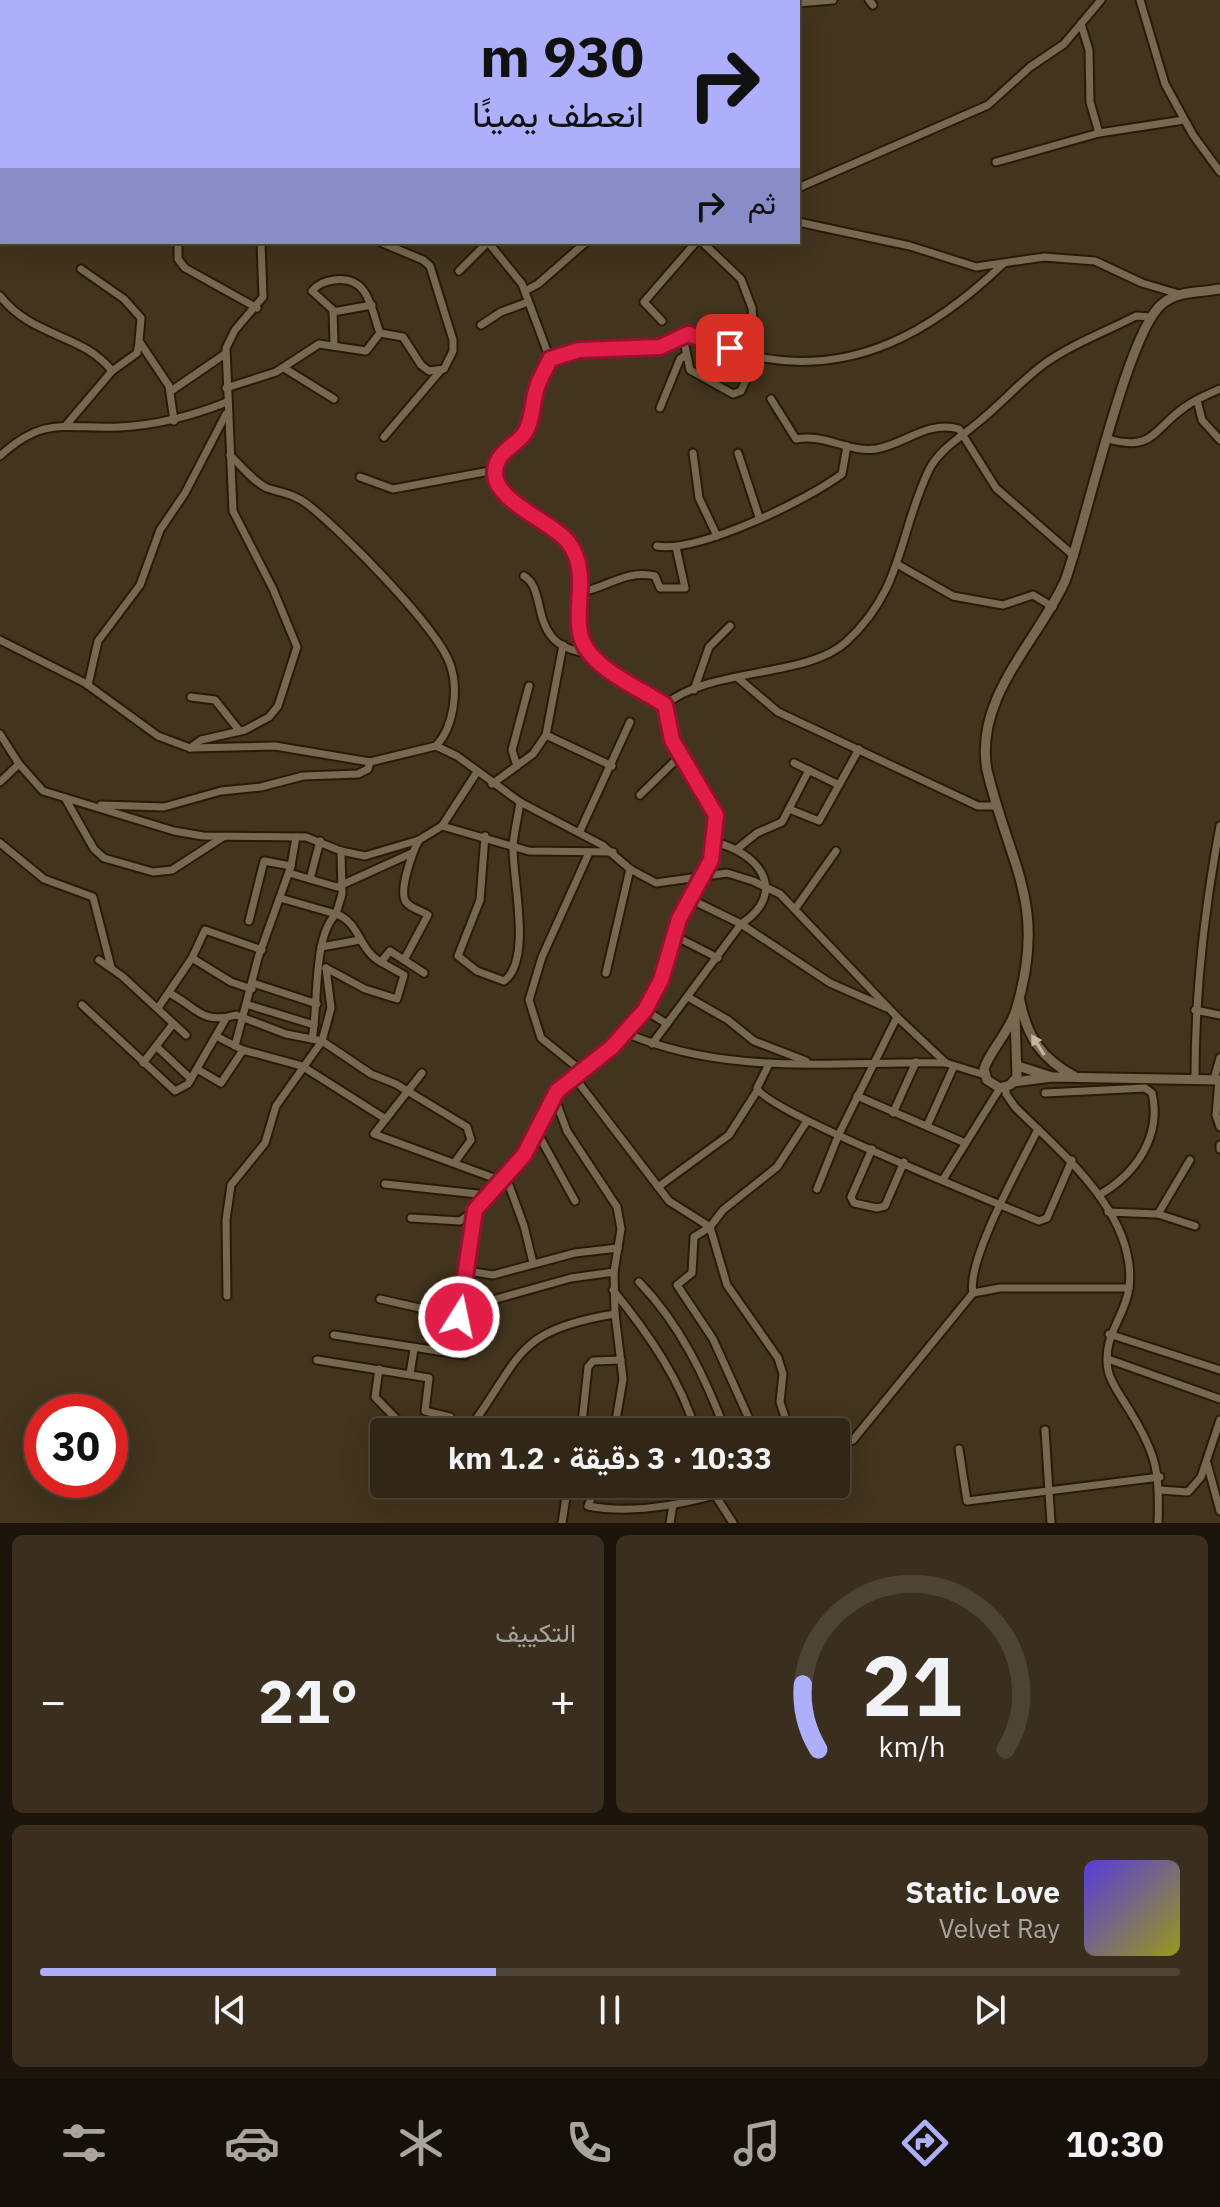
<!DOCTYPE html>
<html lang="ar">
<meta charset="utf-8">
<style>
:root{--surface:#322716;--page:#3a2f1f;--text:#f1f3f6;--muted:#a8a5a1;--line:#4d4435;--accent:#adaffb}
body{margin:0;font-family:"IBM Plex Sans",Vazirmatn,sans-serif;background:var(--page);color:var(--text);direction:rtl;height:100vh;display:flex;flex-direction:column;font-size:30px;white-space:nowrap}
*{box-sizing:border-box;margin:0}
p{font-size:26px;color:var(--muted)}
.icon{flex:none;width:44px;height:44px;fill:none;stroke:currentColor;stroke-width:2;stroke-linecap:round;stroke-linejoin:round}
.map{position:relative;height:1523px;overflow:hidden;direction:ltr}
.panel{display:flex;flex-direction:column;gap:12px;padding:12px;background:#1c150c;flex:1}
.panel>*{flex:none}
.banner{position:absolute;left:0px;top:0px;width:800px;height:244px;box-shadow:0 8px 32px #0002,0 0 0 2px var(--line);direction:rtl;background:#adaffb;color:#111;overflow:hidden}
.speed{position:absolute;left:24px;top:1394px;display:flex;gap:16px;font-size:40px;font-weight:700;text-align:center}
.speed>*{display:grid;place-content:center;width:104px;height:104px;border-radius:50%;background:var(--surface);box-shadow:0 8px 32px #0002,0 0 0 2px var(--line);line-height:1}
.speed .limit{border:12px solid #d22;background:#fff;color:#111}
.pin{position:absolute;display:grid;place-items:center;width:68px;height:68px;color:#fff;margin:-34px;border-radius:16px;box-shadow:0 4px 12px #0006}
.me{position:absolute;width:88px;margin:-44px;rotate:10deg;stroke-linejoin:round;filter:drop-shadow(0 0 6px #0008)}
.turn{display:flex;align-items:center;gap:28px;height:168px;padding:0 24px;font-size:36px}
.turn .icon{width:104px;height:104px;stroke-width:2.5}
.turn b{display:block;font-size:56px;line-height:68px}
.then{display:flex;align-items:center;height:76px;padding:0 24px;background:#0003;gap:16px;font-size:30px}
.big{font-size:60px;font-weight:700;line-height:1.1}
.panel .card{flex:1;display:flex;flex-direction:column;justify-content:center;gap:12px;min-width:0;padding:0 28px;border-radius:12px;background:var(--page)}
.panel .dial{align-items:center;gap:0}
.dial svg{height:208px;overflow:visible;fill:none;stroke:var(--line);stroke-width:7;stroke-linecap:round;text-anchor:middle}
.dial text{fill:var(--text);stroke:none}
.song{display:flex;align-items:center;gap:24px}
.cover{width:96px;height:96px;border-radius:12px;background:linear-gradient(135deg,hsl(250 70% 55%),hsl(60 70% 35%))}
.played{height:8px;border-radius:4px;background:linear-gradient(90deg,var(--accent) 40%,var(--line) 40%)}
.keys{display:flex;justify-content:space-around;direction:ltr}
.heat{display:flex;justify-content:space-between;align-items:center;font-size:44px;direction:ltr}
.panel .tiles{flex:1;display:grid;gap:12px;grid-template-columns:1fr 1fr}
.card:last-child{grid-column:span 2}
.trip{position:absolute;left:370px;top:1418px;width:480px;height:80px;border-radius:8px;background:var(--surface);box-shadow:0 8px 32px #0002,0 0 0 2px var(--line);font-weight:700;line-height:80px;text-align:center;direction:rtl}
.tab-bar{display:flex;height:128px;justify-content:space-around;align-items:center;background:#141009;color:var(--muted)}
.tab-bar .icon{width:56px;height:56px}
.tab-bar .selected{color:var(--accent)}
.tab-bar b{font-size:36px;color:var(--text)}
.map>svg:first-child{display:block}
</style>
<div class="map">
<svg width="1220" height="1523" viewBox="0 0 1220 1523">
<rect width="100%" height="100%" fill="#42341d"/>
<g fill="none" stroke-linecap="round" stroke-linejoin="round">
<g stroke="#281b05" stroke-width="11">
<g id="street">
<polyline points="188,0 189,2"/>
<polyline points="252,0 256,2"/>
<polyline points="597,0 606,2"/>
<polyline points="694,0 711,2"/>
<polyline points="869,0 873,5"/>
<polyline points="1140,0 1165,84 1193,135 1220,172"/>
<polyline points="84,2 85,0"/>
<polyline points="204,2 204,0"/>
<polyline points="301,2 303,0"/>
<polyline points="529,2 530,0"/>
<polyline points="629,2 630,0"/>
<polyline points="672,2 674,0"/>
<polyline points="798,3 833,0"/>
<polyline points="1081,24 1089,50 1090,102 1099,133"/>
<polyline points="0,87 2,84"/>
<polyline points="996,162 1099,133 1184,120"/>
<polyline points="798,188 988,105 1030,67 1064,44 1101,0"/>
<polyline points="798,222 910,246 976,267 1044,257 1095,261 1142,283 1179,294"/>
<polyline points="178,242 178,259 185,268 257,308"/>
<polyline points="380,242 423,260 430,266 453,340 453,351 444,369 429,371 421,365 403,337 380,333"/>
<polyline points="488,242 522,284 550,359 537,386 527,429 497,463 497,483 536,520 570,544 580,573 580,631 587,650 665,705"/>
<polyline points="81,269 124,299 141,318 139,341 169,386 174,421"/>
<polyline points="459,271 488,242"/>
<polyline points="525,291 538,284 586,242"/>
<path d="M0,296C33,338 82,333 112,371"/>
<polyline points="333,312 372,305"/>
<polyline points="662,321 644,302 696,242"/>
<polyline points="481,325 501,312 528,302"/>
<polyline points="683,336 690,370 733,394 741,391 756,357 752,308 741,279 702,242"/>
<path d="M334,344L333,310L312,291C317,285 325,281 334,280C369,275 371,309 380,333"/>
<path d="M550,359L579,350L660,347L688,334C711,337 730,351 753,356C853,378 933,331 1003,264"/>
<polyline points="284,368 334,399"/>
<polyline points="226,388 276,372 319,344 366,351 380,333"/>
<polyline points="171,391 225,354"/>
<path d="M771,399L796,439C824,433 849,453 876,449C905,444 928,420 959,429L996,488L1074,556"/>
<polyline points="1197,400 1202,420 1220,440"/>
<polyline points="660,408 680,359 686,355"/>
<polyline points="67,424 112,371 137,353 139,343"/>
<polyline points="384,437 441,370"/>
<path d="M1108,439C1154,452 1153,429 1185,407C1196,399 1208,394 1220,389"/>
<polyline points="693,453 699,498 717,536"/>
<polyline points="738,453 759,517"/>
<path d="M230,455C241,466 254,482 267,488C282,493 294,494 307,504C340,529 437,627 450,664C459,689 454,727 436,746"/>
<path d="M0,456C46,414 67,430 120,427C159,425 192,416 227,402"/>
<polyline points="360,477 393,489 495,470"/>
<path d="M657,546C699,553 807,500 842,474L847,446"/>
<polyline points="897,564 953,596 1003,605 1033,595 1053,607"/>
<path d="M524,576C550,591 525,648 590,653"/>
<path d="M582,592C607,587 628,569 655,576L660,588H685L676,547"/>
<polyline points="0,640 85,683 158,736 190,748 275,746 370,762 436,746 457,756 520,802 602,845 630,869 656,883 727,873 753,881 780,894 897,1017 946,1063 985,1075"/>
<polyline points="738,678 778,712 978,806 997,806"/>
<polyline points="88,685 98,641 140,585 160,530 185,493 226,414"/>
<polyline points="694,690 709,647 730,626"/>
<polyline points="191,697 215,700 238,729"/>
<polyline points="0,734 19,764 43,791 174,831 203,836 306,837 341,851 365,856 419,840 442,826"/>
<polyline points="546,735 612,766"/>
<polyline points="190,748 201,740 245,730 269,717 278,706 297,647 273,589 233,511 226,348 235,330 263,297 261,242"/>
<polyline points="794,763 839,785"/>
<polyline points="517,766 512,750 529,686"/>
<polyline points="477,772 442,826 529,851 613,852"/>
<polyline points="0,782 19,764"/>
<polyline points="492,784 533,754 546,735 563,645"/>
<polyline points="640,795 681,755"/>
<polyline points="65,798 94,849 104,858 153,872 172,870 223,837"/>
<polyline points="101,805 164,807 221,791 261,787 303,776 358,774 368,769 370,762"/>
<polyline points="789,809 819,821 859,749"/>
<polyline points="580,831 630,722"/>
<path d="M485,836L480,900L458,956L477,971L504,981C533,960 512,878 513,846C514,832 518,817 520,802"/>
<path d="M419,840C413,851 398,891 406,902C410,908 422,911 428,915L404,960L424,973"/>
<polyline points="0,843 44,879 93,897 111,967"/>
<polyline points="737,849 757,833 782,822 809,770"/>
<path d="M341,851L342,894L336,914C360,922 359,951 381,962"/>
<polyline points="289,873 337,887 412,853"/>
<polyline points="310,879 320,841"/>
<polyline points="690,899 741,924 830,983 887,1008"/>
<polyline points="795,909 836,851"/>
<polyline points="249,921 264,861 291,866"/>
<polyline points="673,935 718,958"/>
<polyline points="321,947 360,940"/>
<polyline points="192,958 231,982 252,989"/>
<polyline points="99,960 122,976 186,1035"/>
<polyline points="326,968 331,1008 322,1041 371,1074 396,1084 467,1127 471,1140 455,1162"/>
<polyline points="326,968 365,989 397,999 404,975 381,962 390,951 404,960"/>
<polyline points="606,973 630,869"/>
<polyline points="253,983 317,1004"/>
<path d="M169,993C197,1007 201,1025 236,1015L286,1034L312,1039"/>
<polyline points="688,997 728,1020 754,1041 806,1061"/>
<polyline points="82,1005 175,1091 188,1084 225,1020"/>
<polyline points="249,1005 314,1025"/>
<polyline points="158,1008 192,958 205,930 262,950"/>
<polyline points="645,1010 667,1024"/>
<polyline points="1195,1010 1220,1015"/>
<path d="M626,1033C728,1077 838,1061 946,1063"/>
<polyline points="216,1036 243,1050 302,1066 384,1118"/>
<path d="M652,1044L741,924C790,892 758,851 713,842"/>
<polyline points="235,1046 258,958 291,866 296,837"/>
<polyline points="157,1047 191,1079"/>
<polyline points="143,1063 173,1024"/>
<path d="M769,1064L757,1088C767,1112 1000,1204 1039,1221L1047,1218L1072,1160"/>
<polyline points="197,1069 221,1083 243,1050"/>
<polyline points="583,1072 541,1038 529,1000 542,957 588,855"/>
<polyline points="422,1073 374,1134 502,1181"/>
<path d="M1195,1077C1195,991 1204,911 1220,826"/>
<polyline points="575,1078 669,1201 710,1227"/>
<polyline points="1214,1079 1220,1058"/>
<polyline points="1219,1080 1216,1115 1220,1127"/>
<path d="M1006,1087V1094L1015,1107C1060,1152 1138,1214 1129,1288C1125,1318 1102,1335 1108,1370C1111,1385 1124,1400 1131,1413C1157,1455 1160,1474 1158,1523"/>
<path d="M1045,1093L1145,1088L1152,1093C1162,1136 1136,1174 1099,1195"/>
<polyline points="857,1096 963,1142"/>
<polyline points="893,1113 916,1062"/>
<polyline points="927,1126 954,1066"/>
<path d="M1038,1129C1022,1162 966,1260 973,1293L1000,1288H1129"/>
<polyline points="537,1132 575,1201"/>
<polyline points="1220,1145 1220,1149"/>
<polyline points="872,1149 851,1197 854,1203 877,1208 885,1206 904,1162"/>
<polyline points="506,1177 524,1226 533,1263"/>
<polyline points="944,1178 1000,1088"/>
<polyline points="385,1184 487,1195"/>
<polyline points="658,1187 729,1135 757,1091"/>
<polyline points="817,1189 839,1134 897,1017"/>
<polyline points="1108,1212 1158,1214 1190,1160"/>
<polyline points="1158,1214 1195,1226"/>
<path d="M411,1218L460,1221L475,1210L524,1155L557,1091L594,1063L636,1024L653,995L679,919L711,860L716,825L711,803L672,740L665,720V705C709,667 807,678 846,642C904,589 898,534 929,470C939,449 964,435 981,420C1003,402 1022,380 1044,364C1072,344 1105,332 1136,316L1151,317"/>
<polyline points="710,1227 694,1237 692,1273 677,1285 713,1339 755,1432"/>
<polyline points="467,1271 493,1275 575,1253 618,1248"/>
<path d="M639,1282C680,1324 705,1377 726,1432"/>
<path d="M613,1290C647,1332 681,1380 696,1432"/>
<path d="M227,1296L226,1220L231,1185L265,1143L276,1106L322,1041L312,1039C319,1005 312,938 336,914L280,898"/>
<polyline points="463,1296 489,1301 571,1278 614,1272 621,1229 617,1207 567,1131 554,1096"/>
<polyline points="380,1299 459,1317"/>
<polyline points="457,1327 475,1210"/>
<polyline points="1109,1334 1220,1370"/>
<polyline points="334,1335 465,1355 473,1344 478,1315 475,1310 460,1308"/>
<polyline points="1108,1359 1220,1399"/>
<polyline points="317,1360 429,1378 425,1411 450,1417"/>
<polyline points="379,1369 375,1397 409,1432"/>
<polyline points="410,1374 414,1349"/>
<polyline points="583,1425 634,1424 657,1432"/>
<polyline points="1045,1430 1051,1523"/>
<path d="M467,1432C522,1358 513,1330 615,1314L614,1272"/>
<polyline points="581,1432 588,1367 593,1361 621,1360"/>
<polyline points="614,1432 623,1379 615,1314"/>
<polyline points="790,1432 780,1402 783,1374 778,1358 727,1285 710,1227 723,1210 777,1167 807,1121"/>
<polyline points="836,1447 853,1440 973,1293"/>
<polyline points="959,1449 967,1501 1160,1477"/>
<polyline points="1207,1463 1220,1511"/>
<path d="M597,1484L588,1506C629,1514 675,1506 715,1495L713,1484"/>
<polyline points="1160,1490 1188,1492 1201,1477 1220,1420"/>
<polyline points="562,1523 568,1484"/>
<polyline points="670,1523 673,1505"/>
<polyline points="733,1523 715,1495 755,1484"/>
</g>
</g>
<g stroke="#281b05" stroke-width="13">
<g id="secondary">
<path d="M1020,1001C1027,1037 1042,1059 1074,1076"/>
<path d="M1015,1015L1017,1077L1010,1085L1000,1088L987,1080L984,1069C989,1052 1010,1031 1016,1010C1048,904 1010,867 987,770C974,698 1037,642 1065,581C1085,528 1127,332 1162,304C1179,290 1200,293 1220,289"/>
<polyline points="1018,1066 1049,1076"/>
<polyline points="1014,1082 1052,1077 1220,1080"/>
</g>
</g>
<use href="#street" stroke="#786850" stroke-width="7"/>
<use href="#secondary" stroke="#786850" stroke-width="9"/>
</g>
<defs><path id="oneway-solid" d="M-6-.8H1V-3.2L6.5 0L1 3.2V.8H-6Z" transform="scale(2)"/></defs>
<use fill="#c1b5a4" href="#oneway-solid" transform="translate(1038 1045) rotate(-122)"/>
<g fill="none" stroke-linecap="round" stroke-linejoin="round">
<g stroke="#92132f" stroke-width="20">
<path id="route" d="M459,1317L475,1210L524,1155L557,1091L612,1047L645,1010L661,980L679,919L711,860L716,815L672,740L665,705C641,689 602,673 586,648C567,618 594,575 568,542C553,522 493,501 495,472C496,452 514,447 524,434C533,422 532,401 537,387C540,377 546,369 550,359L579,350L660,347L688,334L730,348"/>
</g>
<use href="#route" stroke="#e11d48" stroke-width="14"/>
</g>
</svg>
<div class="speed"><div class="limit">30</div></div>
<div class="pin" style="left:730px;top:348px;background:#d93025"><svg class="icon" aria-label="arrive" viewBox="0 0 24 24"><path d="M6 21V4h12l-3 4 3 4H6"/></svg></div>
<svg class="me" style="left:459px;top:1317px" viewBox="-20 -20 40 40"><circle r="17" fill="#e11d48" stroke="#fff" stroke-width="3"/><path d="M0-11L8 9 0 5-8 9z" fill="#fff"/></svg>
<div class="trip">10:33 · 3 دقيقة · 1.2 km</div>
<div class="banner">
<div class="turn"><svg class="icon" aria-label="right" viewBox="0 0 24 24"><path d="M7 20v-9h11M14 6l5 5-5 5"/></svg><div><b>930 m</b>انعطف يمينًا</div></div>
<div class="then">ثم<svg class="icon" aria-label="right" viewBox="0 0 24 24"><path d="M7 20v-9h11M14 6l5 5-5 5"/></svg></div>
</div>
</div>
<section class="panel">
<div class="tiles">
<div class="card dial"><svg viewBox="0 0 100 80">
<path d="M14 69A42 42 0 1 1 86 69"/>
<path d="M14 69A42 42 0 0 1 8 44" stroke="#adaffb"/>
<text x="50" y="56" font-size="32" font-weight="700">21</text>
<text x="50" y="72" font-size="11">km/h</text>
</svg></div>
<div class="card"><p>التكييف</p>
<div class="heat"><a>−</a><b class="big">21°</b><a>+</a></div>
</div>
<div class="card">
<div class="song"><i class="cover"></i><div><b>Static Love</b><p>Velvet Ray</p></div></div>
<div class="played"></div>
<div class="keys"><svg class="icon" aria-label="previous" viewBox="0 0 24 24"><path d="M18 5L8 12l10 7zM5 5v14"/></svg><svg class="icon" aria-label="pause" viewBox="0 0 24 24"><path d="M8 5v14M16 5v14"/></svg><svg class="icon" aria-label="next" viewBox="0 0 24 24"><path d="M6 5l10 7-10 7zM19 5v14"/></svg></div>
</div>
</div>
</section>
<nav class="tab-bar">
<b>10:30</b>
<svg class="icon selected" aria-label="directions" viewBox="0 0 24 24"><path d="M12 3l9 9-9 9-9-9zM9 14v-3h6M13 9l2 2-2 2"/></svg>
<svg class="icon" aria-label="music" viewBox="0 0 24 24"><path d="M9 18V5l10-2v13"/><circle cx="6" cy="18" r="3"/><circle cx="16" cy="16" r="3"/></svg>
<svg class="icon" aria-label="phone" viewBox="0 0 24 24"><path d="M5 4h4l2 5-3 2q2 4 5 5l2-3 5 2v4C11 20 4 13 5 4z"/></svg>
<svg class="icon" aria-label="climate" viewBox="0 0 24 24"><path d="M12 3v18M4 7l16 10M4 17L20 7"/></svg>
<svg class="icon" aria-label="car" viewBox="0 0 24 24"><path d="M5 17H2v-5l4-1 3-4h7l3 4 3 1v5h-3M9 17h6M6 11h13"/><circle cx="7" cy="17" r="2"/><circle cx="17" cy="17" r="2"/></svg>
<svg class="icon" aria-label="filters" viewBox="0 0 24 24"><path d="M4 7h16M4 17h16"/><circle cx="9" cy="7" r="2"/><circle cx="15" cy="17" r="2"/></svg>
</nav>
